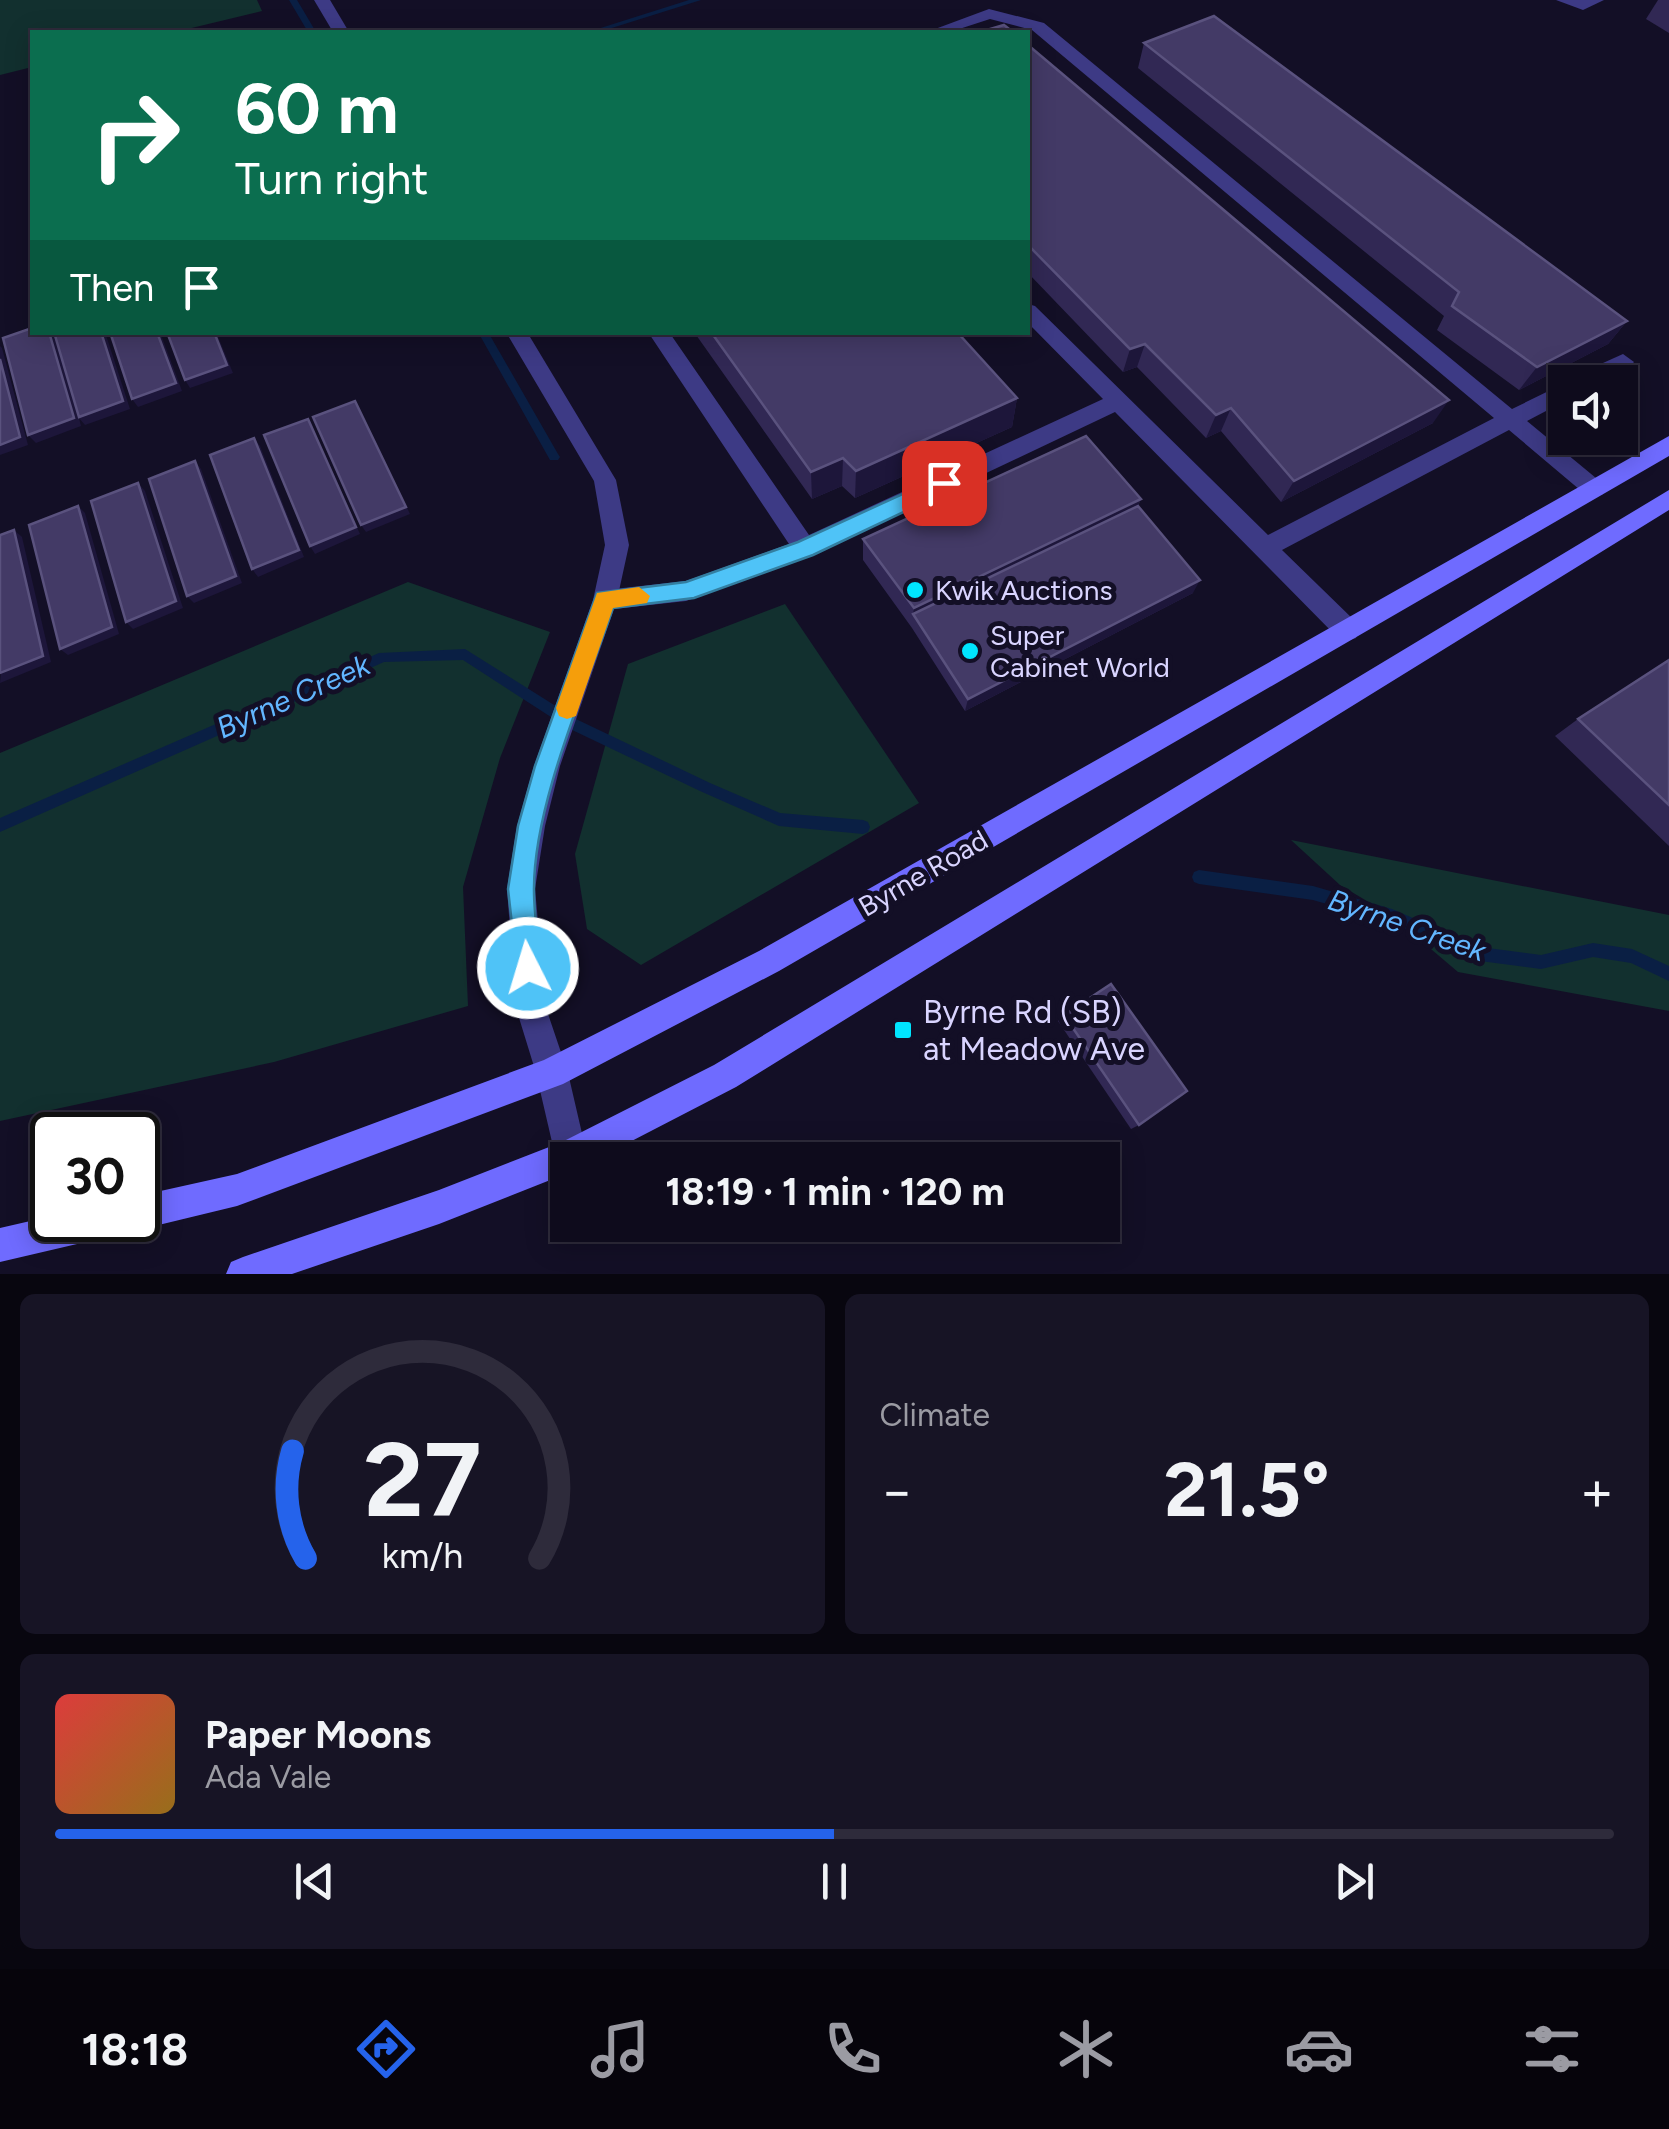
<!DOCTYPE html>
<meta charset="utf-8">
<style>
:root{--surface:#0e0b1c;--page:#171425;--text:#f1f3f6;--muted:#9b9ba3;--line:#2e2b3b;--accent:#2563eb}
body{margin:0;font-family:Figtree,sans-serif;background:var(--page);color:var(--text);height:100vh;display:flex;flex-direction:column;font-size:38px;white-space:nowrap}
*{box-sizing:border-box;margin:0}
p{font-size:32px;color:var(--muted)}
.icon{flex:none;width:55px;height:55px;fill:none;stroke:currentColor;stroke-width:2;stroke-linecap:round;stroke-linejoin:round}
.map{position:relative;height:1274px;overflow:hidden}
.drawer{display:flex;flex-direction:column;gap:20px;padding:20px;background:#08060f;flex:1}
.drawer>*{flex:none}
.hud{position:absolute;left:30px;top:30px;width:1000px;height:305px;border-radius:0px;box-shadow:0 5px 25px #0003,0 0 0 2px var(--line);background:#0b6e4f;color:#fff;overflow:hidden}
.controls{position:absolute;left:1548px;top:365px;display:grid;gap:20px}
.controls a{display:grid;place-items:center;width:90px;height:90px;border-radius:0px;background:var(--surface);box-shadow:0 5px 25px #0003,0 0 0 2px var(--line);font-size:50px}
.speed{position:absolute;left:30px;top:1112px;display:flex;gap:20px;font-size:50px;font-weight:700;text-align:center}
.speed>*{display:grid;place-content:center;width:130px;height:130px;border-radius:50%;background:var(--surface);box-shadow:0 5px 25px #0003,0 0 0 2px var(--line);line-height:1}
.speed .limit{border:5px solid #111;border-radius:15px;background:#fff;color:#111}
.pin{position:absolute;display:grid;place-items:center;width:85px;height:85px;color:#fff;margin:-42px;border-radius:20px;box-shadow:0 5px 15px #0006}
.me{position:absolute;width:110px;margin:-55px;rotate:355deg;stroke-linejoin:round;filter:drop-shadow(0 0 8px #0008)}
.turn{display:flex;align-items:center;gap:35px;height:210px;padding:0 40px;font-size:45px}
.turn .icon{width:130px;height:130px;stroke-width:2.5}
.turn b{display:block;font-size:70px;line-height:85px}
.then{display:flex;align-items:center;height:95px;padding:0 40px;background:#0003;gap:20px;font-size:38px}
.big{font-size:75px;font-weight:700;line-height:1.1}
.drawer .card{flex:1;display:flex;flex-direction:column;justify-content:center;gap:15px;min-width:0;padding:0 35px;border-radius:15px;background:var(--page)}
.drawer .dial{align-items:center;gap:0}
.dial svg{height:260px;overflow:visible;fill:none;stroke:var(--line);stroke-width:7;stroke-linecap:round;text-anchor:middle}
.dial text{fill:var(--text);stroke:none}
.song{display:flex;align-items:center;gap:30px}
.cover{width:120px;height:120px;border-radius:15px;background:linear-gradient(135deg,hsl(0 70% 55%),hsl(40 70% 35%))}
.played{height:10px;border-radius:5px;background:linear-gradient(90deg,var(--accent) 50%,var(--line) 50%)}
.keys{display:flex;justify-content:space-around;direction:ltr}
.heat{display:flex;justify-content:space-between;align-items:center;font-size:55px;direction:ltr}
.drawer .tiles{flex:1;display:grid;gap:20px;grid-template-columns:1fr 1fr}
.card:last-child{grid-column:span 2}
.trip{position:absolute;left:550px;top:1142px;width:570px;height:100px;border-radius:0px;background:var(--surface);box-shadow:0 5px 25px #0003,0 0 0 2px var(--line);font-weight:700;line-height:100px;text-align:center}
.dock{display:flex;height:160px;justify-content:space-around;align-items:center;background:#06040b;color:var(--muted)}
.dock .icon{width:70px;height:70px}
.dock .current{color:var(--accent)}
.dock b{font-size:45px;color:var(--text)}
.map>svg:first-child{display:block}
</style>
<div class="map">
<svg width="1669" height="1274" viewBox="0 0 1669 1274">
<rect width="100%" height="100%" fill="#130f26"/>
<g fill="#12302f">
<polygon points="0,0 257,0 262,11 175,32 32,32 32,67 0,75"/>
<polygon points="408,582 550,632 500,758 463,887 468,1006 274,1062 0,1121 0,753"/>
<polygon points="785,604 919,803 641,965 587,929 575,854 628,664"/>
<polygon points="1291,840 1669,915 1669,1011 1458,972 1392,916 1340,885"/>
</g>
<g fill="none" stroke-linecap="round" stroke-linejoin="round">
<g fill="#0a1f44" fill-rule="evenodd">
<polygon points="289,0 297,0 316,32 308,32"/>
<polygon points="689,0 701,0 599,32 588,32"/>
<polygon points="478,332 488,332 558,454 560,457 558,460 550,460"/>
<polygon points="465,649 578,720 710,783 780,813 863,820 868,822 870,827 868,832 863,834 779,826 700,791 568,728 463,660 384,662 0,832 0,818 379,653"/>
<polygon points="1199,870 1313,886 1392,909 1480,947 1541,955 1593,943 1632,949 1669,966 1669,981 1631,963 1593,957 1541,969 1480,961 1391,923 1313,900 1199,884 1194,882 1192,877 1194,872"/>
</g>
<g fill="#3d3a85" fill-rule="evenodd">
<polygon points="1556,0 1604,0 1583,10"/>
<polygon points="989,9 1044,23 1512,409 1565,383 1565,401 1527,421 1602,483 1605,489 1602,495 1586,495 1509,430 1282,550 1356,622 1359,630 1356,638 1347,641 1338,638 1115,412 813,555 686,601 605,610 596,607 593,600 596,593 605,590 686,581 789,544 648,332 669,332 809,535 1103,399 1028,323 1028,304 1035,306 1268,535 1494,418 1032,30 990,19 950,32 927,32"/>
<path d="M1623,354L1634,362C1619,381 1594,383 1571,382L1574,376Z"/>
</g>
<g fill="#3d3a85" fill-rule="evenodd">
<polygon points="314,0 330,0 349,32 333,32"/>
<polygon points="506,332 527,332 616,480 629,545 617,600 560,766 545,826 535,889 546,1008 568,1073 587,1155 585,1160 568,1160 568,1170 560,1166 555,1155 536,1073 516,1008 507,889 517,826 534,766 593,600 605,545 594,481"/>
</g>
<g fill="#6f6bff" fill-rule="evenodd">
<polygon points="1669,436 1669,456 779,971 563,1084 237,1206 138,1230 126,1225 124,1220 138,1220 138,1196 237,1174 544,1060 759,951"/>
<polygon points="1669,490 1669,510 736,1087 595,1160 568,1160 568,1173 439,1224 292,1274 226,1274 231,1262 243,1257 439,1190 562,1142 714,1065"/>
<polygon points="52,1216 52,1220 124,1220 119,1232 107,1237 0,1262 0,1228"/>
</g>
</g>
<g fill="#312854">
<polygon points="1658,0 1669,0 1669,33 1646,19"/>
<polygon points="1144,43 1627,321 1608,344 1519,390 1437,330 1444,316 1138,68"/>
<polygon points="1028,45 1433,423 1281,502 1221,431 1206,438 1137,367 1123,372 1028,273"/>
<polygon points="694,332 957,332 1017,398 1012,427 855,498 842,486 812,499"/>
<polygon points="1141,499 1138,506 1193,593 965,711 912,628 863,560 863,539"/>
<polygon points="1669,660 1669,846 1555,736 1578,719"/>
<polygon points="1064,1015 1139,1125 1131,1129 1058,1021"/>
</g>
<g fill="#1d163a">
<polygon points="1627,321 1608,344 1519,390 1537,367"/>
<polygon points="49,332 105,332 130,409 85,425 79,418 81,426 36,443 28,435"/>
<polygon points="157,332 160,332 182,391 138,407 132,399"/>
<polygon points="214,332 216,332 233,373 190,388 185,380"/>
<polygon points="1145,344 1137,367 1123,372 1130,349"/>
<polygon points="0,346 2,348 28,445 0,455"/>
<polygon points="1017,398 1012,427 855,498 856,471"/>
<polygon points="1449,400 1433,423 1281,502 1294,481"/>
<polygon points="355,401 410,514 366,532 361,525"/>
<polygon points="1231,408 1221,431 1206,438 1216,415"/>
<polygon points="308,419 360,534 315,554 310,546"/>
<polygon points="254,438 260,446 304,557 258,577 252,569"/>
<polygon points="843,458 842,486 812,499 811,472"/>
<polygon points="195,461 201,469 242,583 194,603 187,596"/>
<polygon points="138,483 145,491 183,608 133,629 126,622"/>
<polygon points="1141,499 1132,520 913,614 914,608"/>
<polygon points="78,506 85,513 119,634 68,655 60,649"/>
<polygon points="14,530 22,537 51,662 0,683"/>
<polygon points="1200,580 1193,593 965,711 968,699"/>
</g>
<g fill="#433a66" stroke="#5a527e" stroke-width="2.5">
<polygon points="1214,16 1627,321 1537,367 1452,306 1459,292 1144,43"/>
<polygon points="1004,25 1013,32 980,32"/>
<polygon points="1028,45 1449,400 1294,481 1231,408 1216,415 1145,344 1130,349 1028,245"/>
<polygon points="32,328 32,332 49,332 74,418 28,435 3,338"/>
<polygon points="54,332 101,332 123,401 79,417"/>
<polygon points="110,332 157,332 176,383 132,399"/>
<polygon points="167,332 214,332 227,365 185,380"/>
<polygon points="711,332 957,332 1017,398 856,471 843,458 811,472"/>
<polygon points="0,359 20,437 0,445"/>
<polygon points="355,401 406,507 361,525 313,417"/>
<polygon points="308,419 356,527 310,546 264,435"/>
<polygon points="1086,436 1141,499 914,608 863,539"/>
<polygon points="254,438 299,550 252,569 210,455"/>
<polygon points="195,461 236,576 187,596 149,479"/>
<polygon points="138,483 176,601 126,622 91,501"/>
<polygon points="78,506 112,627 60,649 29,525"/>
<polygon points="1138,506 1200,580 968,699 913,614"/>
<polygon points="14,530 43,656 0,673 0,535"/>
<polygon points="1669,660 1669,805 1578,719"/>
<polygon points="1111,984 1187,1091 1139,1125 1064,1015"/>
</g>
<path fill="#4fc3f7" stroke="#337fa1" stroke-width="2.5" d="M944,475L952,477L955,483L952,489L813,555L694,598L613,608C585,690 533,806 534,891C534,917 539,943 541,968L537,978L528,982L518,978L508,889L518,826L535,766L597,593L686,582L798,542Z"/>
<polygon fill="#f59e0b" points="639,587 650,596 647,603 613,608 576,716 567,719 559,716 556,708 597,593"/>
<g fill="#00e5ff" stroke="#130f26" stroke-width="4">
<circle cx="915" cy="590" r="10"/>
<circle cx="970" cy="651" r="10"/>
<rect x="893" y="1020" width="20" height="20" rx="5"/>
</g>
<g text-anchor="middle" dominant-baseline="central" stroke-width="10" stroke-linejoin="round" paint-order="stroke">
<g font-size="28" fill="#d9d4ff" stroke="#130f26" text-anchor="start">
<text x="935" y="590">Kwik Auctions</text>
<text x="990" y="635">Super<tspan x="990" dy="32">Cabinet World</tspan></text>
</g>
<g font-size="28" fill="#d9d4ff" stroke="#130f26">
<text transform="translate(923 873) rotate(-30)">Byrne Road</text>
</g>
<g font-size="30" font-style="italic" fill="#62b6ff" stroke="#130f26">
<text transform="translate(293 696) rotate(-24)">Byrne Creek</text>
<text transform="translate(1407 925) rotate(19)">Byrne Creek</text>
</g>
<g font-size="32" fill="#d9d4ff" stroke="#130f26" text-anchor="start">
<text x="923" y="1012">Byrne Rd (SB)<tspan x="923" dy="37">at Meadow Ave</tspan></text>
</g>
</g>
</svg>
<div class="controls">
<a><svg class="icon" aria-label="sound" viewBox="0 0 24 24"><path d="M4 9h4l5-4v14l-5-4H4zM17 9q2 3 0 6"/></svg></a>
</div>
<div class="speed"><div class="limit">30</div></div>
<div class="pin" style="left:944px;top:483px;background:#d93025"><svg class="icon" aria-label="arrive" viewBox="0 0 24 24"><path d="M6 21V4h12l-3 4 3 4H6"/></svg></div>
<svg class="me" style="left:528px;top:968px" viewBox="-20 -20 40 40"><circle r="17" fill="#4fc3f7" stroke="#fff" stroke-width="3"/><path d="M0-11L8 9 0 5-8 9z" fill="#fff"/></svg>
<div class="trip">18:19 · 1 min · 120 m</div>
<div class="hud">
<div class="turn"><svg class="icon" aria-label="right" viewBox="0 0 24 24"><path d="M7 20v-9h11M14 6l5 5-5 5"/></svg><div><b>60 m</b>Turn right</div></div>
<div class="then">Then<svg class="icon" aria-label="arrive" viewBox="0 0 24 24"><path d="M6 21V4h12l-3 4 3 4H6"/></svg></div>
</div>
</div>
<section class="drawer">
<div class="tiles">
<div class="card dial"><svg viewBox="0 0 100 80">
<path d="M14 69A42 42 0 1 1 86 69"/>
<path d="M14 69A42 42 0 0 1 10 36" stroke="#2563eb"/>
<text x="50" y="56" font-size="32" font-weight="700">27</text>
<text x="50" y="72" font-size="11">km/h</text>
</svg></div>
<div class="card"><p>Climate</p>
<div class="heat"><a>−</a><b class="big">21.5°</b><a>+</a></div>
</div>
<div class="card">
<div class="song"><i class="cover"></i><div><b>Paper Moons</b><p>Ada Vale</p></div></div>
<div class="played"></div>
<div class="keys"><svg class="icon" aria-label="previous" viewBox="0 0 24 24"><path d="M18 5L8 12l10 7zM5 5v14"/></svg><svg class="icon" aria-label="pause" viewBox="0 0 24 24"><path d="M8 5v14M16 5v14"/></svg><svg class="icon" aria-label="next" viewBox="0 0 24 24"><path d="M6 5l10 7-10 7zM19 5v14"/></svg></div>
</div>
</div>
</section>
<nav class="dock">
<b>18:18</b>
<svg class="icon current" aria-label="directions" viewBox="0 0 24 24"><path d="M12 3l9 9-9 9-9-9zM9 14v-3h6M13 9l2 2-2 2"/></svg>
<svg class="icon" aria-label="music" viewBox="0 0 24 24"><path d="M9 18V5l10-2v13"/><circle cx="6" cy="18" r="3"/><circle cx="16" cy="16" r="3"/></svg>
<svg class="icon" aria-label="phone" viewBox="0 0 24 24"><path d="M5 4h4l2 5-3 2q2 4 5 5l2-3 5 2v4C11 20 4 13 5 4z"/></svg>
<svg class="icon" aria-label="climate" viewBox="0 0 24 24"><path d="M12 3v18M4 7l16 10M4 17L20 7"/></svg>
<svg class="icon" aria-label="car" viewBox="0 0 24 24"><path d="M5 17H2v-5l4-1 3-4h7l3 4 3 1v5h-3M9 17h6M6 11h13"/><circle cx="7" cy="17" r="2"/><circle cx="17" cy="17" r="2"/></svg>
<svg class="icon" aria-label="filters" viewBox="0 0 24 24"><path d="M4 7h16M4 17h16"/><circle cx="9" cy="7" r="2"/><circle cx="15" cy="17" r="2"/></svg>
</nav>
